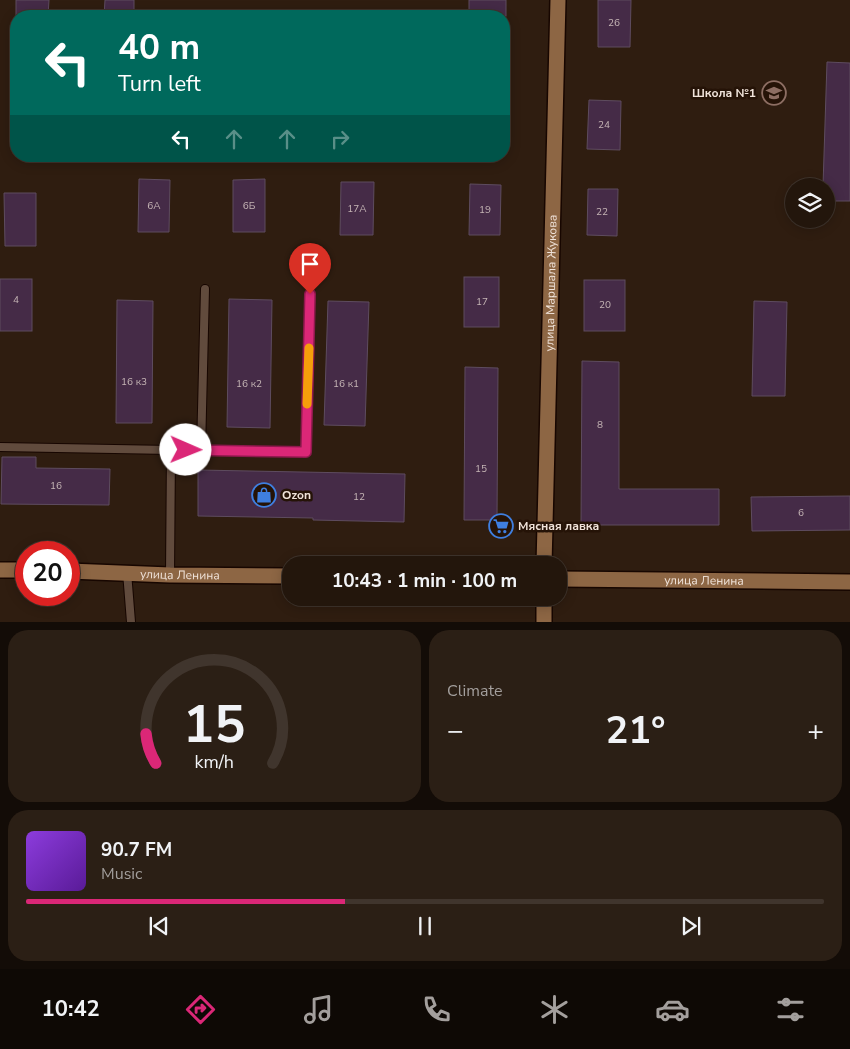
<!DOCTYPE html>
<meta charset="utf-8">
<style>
:root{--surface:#23160c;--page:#2b1f15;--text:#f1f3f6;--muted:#a39f9d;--line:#40352d;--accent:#db2777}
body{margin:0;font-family:"Nunito Sans",sans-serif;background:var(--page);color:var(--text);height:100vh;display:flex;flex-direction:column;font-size:19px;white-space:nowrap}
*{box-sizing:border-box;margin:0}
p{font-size:16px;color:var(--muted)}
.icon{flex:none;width:28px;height:28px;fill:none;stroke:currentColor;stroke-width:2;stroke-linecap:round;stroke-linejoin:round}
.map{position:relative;height:622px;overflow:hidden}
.details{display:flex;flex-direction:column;gap:8px;padding:8px;background:#130c07;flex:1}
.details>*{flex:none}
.guide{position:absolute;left:10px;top:10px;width:500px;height:152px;border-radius:20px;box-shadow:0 2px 12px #0003,0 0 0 1px var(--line);background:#00695c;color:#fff;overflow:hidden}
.tools{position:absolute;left:785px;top:178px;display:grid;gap:10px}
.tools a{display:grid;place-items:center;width:50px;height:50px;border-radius:50%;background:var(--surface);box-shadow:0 2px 12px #0003,0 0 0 1px var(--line);font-size:25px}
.speed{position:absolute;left:15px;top:541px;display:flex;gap:10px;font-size:25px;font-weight:700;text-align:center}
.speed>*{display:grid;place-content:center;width:65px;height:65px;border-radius:50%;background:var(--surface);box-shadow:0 2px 12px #0003,0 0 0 1px var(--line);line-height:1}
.speed .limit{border:8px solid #d22;background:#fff;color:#111}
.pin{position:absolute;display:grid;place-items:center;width:42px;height:42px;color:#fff;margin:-51px -21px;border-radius:50% 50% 50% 0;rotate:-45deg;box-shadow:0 0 5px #0007}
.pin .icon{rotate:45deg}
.me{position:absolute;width:55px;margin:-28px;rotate:91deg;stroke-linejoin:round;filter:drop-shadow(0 0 4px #0008)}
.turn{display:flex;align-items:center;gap:18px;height:105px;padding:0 25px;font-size:22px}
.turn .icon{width:65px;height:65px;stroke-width:2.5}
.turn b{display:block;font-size:35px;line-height:42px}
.lanes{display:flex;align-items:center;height:48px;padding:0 25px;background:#0003;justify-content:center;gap:25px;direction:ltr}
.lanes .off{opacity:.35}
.big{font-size:38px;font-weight:700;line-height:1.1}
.details .card{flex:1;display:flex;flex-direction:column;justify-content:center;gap:8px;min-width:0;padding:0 18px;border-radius:20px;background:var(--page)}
.details .dial{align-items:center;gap:0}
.dial svg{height:130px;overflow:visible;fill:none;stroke:var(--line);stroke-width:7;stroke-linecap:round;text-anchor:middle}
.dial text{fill:var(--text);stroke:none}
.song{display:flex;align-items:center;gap:15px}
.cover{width:60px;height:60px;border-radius:8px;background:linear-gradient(135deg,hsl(270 70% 55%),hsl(270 70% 35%))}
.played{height:5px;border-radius:2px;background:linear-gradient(90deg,var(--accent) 40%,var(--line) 40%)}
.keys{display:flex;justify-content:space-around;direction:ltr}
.heat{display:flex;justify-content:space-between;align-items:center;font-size:28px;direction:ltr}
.details .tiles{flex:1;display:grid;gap:8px;grid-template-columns:1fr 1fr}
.card:last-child{grid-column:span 2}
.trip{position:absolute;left:282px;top:556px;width:285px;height:50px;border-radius:20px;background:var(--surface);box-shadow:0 2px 12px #0003,0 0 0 1px var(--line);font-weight:700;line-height:50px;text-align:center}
.dock{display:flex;height:80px;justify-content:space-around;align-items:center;background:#0e0905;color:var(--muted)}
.dock .icon{width:35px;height:35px}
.dock .selected{color:var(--accent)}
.dock b{font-size:22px;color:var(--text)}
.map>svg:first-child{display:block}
</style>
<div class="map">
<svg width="850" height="622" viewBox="0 0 850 622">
<rect width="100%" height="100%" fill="#2f1d10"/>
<g fill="#452b47" stroke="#5e4c5f">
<polygon points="16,0 49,0 48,16 16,16"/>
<polygon points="105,0 134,0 134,16 104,16"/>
<rect x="469" y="0" width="37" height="16"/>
<polygon points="598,0 631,0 630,47 598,47"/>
<polygon points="827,62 850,63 850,201 826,201 826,186 823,186"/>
<polygon points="589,100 621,101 620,150 587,149"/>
<polygon points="139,179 170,180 169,232 138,232"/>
<polygon points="265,179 265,232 233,232 233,180"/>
<polygon points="341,182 374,182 373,235 340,235"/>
<polygon points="470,184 501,185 500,235 469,235"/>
<polygon points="588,189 618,189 617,236 587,235"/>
<polygon points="4,193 36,193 36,246 5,246"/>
<rect x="464" y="277" width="35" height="50"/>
<rect x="0" y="279" width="32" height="52"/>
<rect x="584" y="280" width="41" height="51"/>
<polygon points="229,299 272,300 270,428 227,427"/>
<polygon points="117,300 153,301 152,423 116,423"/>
<polygon points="328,301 369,302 365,426 324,425"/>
<polygon points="754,301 787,302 785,396 752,396"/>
<polygon points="582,361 619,362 619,489 719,489 719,525 581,525"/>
<polygon points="465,367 498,368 497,520 464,520"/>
<polygon points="2,457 36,457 36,468 110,469 109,505 1,504"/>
<polygon points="198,470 405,474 404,522 313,520 313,518 198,516"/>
<polygon points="850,496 850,530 752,531 751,497"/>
</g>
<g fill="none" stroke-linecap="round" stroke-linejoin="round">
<g stroke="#170600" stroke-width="10">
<g id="lane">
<polyline points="0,447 171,450"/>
<polyline points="201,450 205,289"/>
<polyline points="127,572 131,622"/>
<polyline points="170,575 171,450 306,452 310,294"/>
</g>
</g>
<g stroke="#170600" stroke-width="18">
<g id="secondary">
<path id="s1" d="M544,565L558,0"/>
<polyline points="0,570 26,570"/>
<path id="s2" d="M69,571L170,575L291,576"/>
<path id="s3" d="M559,579L850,582"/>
<polyline points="544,622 544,598"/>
</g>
</g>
<use href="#lane" stroke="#614b3d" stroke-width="8"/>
<use href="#secondary" stroke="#8d6644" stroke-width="15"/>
</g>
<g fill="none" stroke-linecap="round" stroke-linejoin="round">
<g stroke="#8e194d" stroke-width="12">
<polyline id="route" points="186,450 306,452 310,294"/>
</g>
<use href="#route" stroke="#db2777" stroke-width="9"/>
<polyline stroke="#f59e0b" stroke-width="9" points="307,404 309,348"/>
</g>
<defs>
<g id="school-ring" transform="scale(1.25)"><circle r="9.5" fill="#251307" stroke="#8d6e63" stroke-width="1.5"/><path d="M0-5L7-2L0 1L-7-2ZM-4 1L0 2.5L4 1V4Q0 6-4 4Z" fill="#8d6e63"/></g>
<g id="shop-ring" transform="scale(1.25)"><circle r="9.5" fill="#251307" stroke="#3f7fe0" stroke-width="1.5"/><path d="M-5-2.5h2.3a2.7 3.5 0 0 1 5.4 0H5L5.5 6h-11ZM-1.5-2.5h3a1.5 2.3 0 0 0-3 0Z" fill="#3f7fe0"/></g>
<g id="supermarket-ring" transform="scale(1.25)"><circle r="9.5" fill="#251307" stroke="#3f7fe0" stroke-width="1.5"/><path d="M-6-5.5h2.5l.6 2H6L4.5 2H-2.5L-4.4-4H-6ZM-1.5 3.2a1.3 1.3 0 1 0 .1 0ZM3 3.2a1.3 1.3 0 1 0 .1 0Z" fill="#3f7fe0"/></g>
</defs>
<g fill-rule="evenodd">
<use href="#school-ring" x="774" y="93"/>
<use href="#shop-ring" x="264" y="495"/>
<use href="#supermarket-ring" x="501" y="526"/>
</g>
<g text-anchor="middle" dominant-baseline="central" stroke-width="5" stroke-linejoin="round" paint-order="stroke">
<g font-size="10" fill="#c5b5b5">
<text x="614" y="23">26</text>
<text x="604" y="125">24</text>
<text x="154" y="206">6А</text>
<text x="249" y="206">6Б</text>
<text x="357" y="209">17А</text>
<text x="485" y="210">19</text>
<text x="602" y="212">22</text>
<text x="16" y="300">4</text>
<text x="482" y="302">17</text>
<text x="605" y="305">20</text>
<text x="134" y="382">16 к3</text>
<text x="249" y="384">16 к2</text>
<text x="346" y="384">16 к1</text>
<text x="600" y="425">8</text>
<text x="481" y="469">15</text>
<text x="56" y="486">16</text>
<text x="359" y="497">12</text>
<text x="801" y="513">6</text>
</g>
<g font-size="12" font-weight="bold" fill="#f0e3da" stroke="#251307" text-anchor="start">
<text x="756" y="93" text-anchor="end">Школа №1</text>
<text x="282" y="495">Ozon</text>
<text x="518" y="526">Мясная лавка</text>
</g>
<g font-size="12" fill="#f0e3da" stroke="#251307">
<text stroke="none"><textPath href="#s1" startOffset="282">улица Маршала Жукова</textPath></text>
<text stroke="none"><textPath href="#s2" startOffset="111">улица Ленина</textPath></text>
<text stroke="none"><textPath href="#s3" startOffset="145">улица Ленина</textPath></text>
</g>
</g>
</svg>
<div class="tools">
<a><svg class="icon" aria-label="layers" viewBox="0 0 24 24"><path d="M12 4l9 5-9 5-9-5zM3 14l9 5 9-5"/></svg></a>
</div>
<div class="speed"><div class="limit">20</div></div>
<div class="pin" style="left:310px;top:294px;background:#d93025"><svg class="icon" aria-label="arrive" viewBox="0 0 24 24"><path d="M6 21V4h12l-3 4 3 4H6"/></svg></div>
<svg class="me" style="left:186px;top:450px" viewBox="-20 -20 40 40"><circle r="19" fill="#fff"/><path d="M0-13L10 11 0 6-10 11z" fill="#db2777"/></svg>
<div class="trip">10:43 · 1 min · 100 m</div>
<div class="guide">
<div class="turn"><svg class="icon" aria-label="left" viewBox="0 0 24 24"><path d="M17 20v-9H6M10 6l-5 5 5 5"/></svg><div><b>40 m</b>Turn left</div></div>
<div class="lanes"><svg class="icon" aria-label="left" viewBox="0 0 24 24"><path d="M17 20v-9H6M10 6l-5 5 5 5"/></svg><svg class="icon off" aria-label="ahead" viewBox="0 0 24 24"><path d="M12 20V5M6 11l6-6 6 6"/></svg><svg class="icon off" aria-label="ahead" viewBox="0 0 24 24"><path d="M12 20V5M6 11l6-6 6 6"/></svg><svg class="icon off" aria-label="right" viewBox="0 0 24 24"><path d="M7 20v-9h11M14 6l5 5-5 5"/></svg></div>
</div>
</div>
<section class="details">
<div class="tiles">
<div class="card dial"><svg viewBox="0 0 100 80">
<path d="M14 69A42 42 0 1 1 86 69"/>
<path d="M14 69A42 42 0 0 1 8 51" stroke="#db2777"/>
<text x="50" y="56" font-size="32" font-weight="700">15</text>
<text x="50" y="72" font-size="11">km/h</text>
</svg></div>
<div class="card"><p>Climate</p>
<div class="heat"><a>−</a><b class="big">21°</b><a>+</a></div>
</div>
<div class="card">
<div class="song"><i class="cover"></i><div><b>90.7 FM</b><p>Music</p></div></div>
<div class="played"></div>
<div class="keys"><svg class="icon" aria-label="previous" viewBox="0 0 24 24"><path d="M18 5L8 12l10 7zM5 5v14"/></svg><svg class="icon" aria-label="pause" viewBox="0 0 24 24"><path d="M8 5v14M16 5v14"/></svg><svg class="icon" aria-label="next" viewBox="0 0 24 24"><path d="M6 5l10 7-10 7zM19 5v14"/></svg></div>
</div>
</div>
</section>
<nav class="dock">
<b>10:42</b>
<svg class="icon selected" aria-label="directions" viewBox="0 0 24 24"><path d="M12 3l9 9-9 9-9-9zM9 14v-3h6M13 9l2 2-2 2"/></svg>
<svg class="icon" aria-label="music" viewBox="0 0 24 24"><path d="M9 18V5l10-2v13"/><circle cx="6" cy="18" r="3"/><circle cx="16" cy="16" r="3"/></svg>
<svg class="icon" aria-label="phone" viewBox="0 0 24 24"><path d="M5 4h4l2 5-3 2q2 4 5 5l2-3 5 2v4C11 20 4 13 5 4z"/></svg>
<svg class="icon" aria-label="climate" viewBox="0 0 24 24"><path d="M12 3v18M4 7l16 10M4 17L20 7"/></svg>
<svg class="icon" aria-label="car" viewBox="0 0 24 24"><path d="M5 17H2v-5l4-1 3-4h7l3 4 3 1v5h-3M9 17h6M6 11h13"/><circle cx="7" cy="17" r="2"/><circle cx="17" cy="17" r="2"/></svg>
<svg class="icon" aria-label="filters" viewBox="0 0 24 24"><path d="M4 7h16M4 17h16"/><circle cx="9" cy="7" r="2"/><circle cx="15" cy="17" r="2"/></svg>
</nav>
